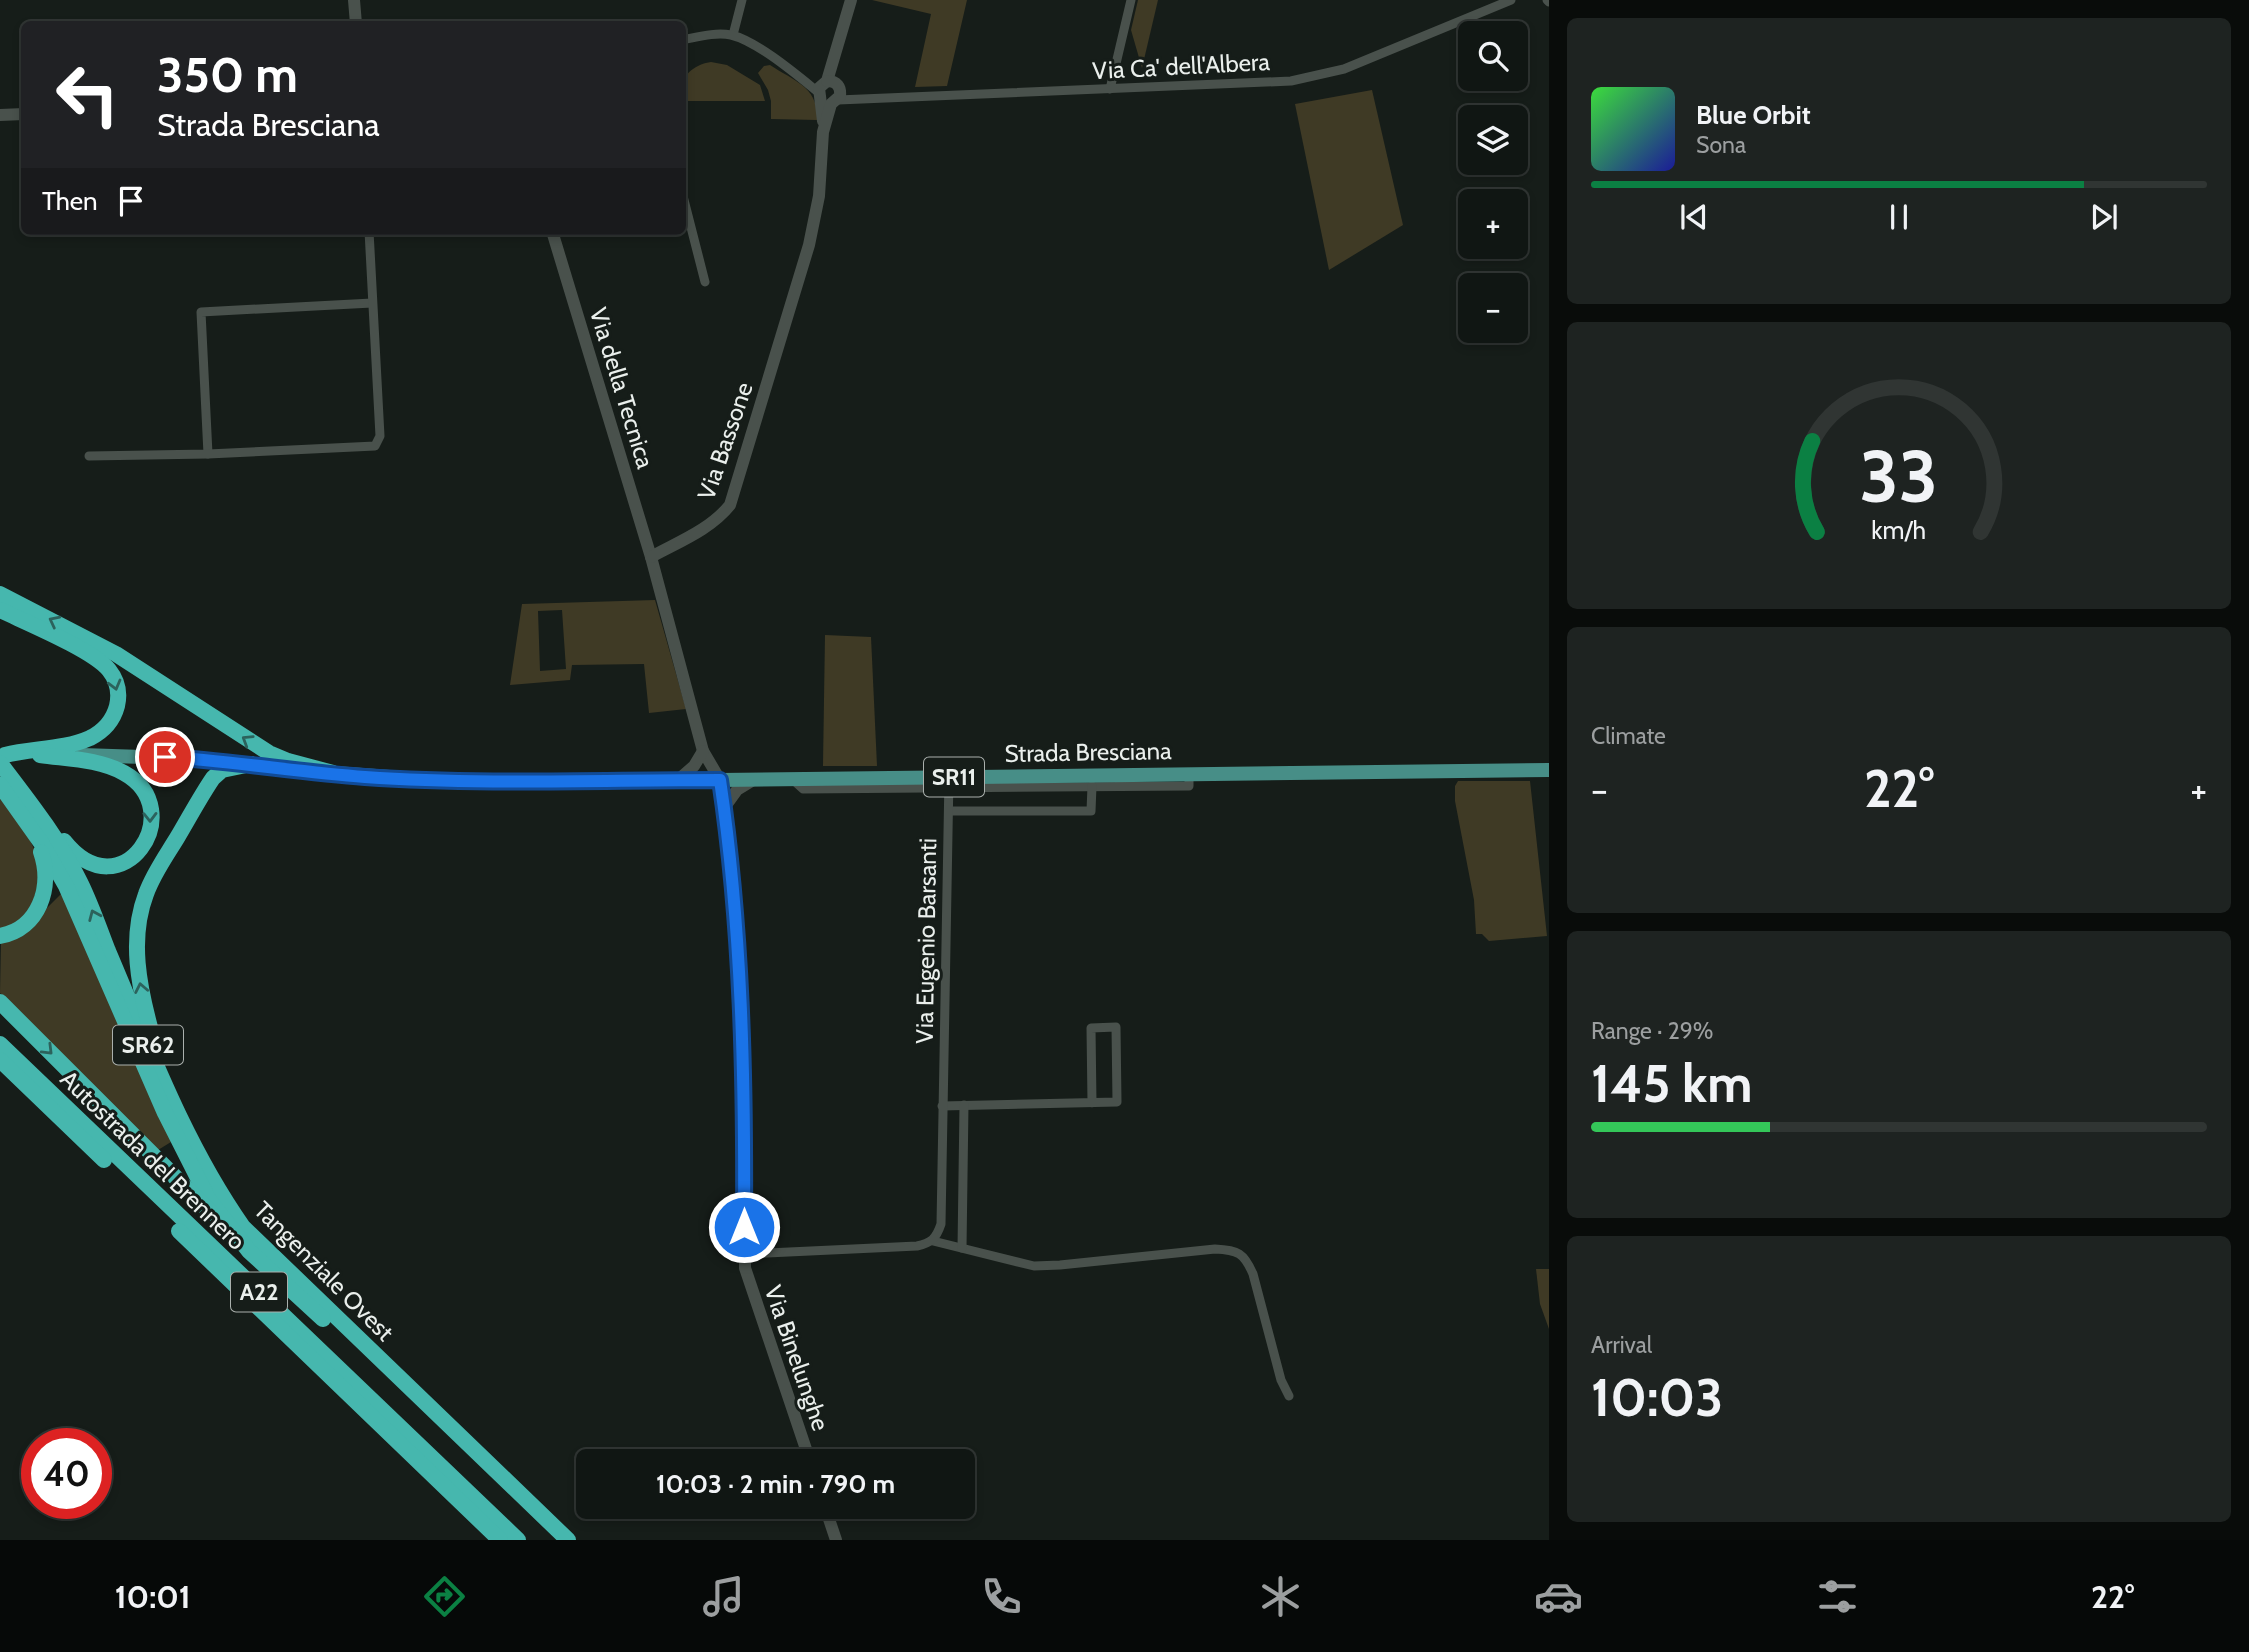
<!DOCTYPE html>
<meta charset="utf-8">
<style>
:root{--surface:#101613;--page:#1e2321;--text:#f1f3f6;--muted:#9c9fa0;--line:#303533;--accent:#0b8043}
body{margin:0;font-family:Cabin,sans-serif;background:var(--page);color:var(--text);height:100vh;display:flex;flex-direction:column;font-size:26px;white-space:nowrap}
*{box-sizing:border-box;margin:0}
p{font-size:23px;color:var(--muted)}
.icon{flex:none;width:38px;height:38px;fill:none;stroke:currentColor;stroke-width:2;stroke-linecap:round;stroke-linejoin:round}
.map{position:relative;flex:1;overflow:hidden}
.drawer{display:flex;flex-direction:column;gap:18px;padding:18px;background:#090c0a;width:700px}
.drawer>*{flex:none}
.guide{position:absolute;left:21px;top:21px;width:665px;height:214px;border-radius:10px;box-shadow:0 4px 10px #0003,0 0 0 2px var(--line);background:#202124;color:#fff;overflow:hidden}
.buttons{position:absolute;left:1458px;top:21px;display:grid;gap:14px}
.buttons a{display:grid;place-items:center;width:70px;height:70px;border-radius:10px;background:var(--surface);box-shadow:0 4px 10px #0003,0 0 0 2px var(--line);font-size:35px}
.speed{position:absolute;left:21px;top:1428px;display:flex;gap:14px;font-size:35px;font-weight:700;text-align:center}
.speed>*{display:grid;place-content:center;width:91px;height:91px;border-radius:50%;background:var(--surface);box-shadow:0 4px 10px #0003,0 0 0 2px var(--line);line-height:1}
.speed .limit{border:10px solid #d22;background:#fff;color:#111}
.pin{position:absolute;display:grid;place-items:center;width:60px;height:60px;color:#fff;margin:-30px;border:4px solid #fff;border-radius:50%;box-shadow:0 2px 7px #0007}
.me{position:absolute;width:77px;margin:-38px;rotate:0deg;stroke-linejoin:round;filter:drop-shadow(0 0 5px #0008)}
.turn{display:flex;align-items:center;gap:24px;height:147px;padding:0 21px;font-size:32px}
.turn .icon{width:91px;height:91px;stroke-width:2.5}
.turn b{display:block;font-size:49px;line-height:60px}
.then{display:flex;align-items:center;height:66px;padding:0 21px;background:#0003;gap:14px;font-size:26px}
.big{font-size:52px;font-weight:700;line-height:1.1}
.drawer .tile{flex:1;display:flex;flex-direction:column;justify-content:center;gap:10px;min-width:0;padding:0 24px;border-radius:10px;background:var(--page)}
.drawer .dial{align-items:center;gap:0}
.dial svg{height:182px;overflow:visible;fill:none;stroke:var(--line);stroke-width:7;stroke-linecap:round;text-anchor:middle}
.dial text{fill:var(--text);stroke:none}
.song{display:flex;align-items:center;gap:21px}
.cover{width:84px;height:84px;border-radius:10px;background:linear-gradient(135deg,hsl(120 70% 55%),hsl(240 70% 35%))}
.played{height:7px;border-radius:4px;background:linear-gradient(90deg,var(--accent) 80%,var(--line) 80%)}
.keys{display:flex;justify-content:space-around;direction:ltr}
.heat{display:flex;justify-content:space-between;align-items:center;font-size:38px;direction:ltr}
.charge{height:10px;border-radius:5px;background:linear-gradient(90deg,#34c759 29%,var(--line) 0)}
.trip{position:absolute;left:576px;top:1449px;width:399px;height:70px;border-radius:10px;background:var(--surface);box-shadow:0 4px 10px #0003,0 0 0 2px var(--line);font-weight:700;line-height:70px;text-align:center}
.tab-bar{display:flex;height:112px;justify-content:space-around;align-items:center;background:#060908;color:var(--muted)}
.tab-bar .icon{width:49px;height:49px}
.tab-bar .on{color:var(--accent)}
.tab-bar b{font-size:32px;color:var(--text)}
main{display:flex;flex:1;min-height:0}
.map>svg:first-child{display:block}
</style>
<main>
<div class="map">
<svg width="1549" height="1540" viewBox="0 0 1549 1540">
<rect width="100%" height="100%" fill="#161d19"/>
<g fill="#3f3a25" fill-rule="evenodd">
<polygon points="872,0 967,0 947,86 915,87 931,14"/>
<polygon points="1138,0 1158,0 1142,68 1131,30"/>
<path d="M711,62L727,65L760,85L765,101H683C683,97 683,93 682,89C682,73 697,64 711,62Z"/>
<path d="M770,65C794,81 819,87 817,120L771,119V101L768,90L758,73L764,66Z"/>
<polygon points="1372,90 1403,225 1329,270 1295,104"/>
<path d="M655,600L686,709L649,713L644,664L572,665L570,680L510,685L522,604ZM562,610L566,669L540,671L538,611Z"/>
<polygon points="825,635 871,637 877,766 823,766"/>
<polygon points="1458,781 1530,781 1547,936 1489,941 1482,934 1476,934 1474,900 1455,801 1455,786"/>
<path d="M0,796C25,833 48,851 34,899C27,920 21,924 0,929Z"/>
<polygon points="63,892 171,1142 158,1150 0,993 1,942 42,913"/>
<polygon points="1536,1269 1549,1269 1549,1329 1540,1304"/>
</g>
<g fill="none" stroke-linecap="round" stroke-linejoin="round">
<g stroke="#49514c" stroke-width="9">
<polyline points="1547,0 1549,2"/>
<polyline points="733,35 742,0"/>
<path d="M682,40C698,37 715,32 731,35C757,41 797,75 818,92"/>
<polyline points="1110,89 1131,0"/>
<polyline points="838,100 1291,81 1344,69 1511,0"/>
<polyline points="682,192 705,282"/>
<polyline points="208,454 201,312 372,303"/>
<polyline points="89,456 208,454 375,446 380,436 369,231"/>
<polyline points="792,779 803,789 1189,786 1189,774"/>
<polyline points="949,811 1091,811 1092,786"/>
<polyline points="942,1106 1117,1102 1116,1027 1091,1028 1092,1103"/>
<path d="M933,1241L1034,1266L1060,1265L1215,1249C1238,1250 1244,1253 1253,1274L1281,1380L1289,1396"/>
<polyline points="962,1248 964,1105"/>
<path d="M744,1254L917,1246C931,1243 936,1239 941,1224L949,777"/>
</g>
<g stroke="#49514c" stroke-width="12">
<polyline points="354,0 356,24"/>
<polyline points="0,115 24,114"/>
<polyline points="823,121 819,88 827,81 851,0"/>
<polyline points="552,231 651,557 703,751 720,780 734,898 741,1004 744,1093 745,1268 810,1461"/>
<path d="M651,557C678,542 710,530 730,505L809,245L819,196L823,132L831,104L840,96C841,87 837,81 827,81"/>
<polyline points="678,780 694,766 703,751"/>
<polyline points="724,808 737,790 755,779"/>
<polyline points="825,1507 836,1540"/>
</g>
<g stroke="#478e87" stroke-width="14">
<polyline points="82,755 203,759 302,770"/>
<polyline points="322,772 430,780 720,780 1549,770"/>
</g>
<g stroke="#46b7ae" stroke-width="16">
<polyline points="0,594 116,654 269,753 288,761 333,773"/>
<path d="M0,610C25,622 93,650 109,670C117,680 120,693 117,706C113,721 104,731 90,738C63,750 32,748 5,755"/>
<path d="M40,755C68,759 99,759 124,773C191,810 122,914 64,841"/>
<path d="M0,763C29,801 59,839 80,882C91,904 99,928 108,951C148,1045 184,1143 243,1227L568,1540"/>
<polyline points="0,785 42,844 66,886 165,1113 209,1200 249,1251 323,1319"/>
<path d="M0,936C39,929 53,887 41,852"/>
<polyline points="0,1002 211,1213"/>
<path d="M151,1031C139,987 129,939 146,894C153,874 166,856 177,838C189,818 200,797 213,778L222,770L251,764"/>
<polyline points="0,1044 518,1540"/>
<polyline points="0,1060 104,1160"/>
<polyline points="179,1231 500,1540"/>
</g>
</g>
<defs><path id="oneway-chevron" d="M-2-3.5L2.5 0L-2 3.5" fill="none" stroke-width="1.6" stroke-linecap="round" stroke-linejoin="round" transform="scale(1.75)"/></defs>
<g stroke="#2c625c">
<use href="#oneway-chevron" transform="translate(54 621) rotate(-153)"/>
<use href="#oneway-chevron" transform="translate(115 685) rotate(75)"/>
<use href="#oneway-chevron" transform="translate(247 740) rotate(-148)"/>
<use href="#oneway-chevron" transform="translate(150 817) rotate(89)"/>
<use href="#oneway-chevron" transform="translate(94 915) rotate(-113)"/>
<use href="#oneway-chevron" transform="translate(141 988) rotate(-101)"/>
<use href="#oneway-chevron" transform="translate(48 1050) rotate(45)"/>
</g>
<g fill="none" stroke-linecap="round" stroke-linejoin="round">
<g stroke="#114b97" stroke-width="18">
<path id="route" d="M165,757C232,761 298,772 365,777C483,785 602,780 720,780C742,928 745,1078 744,1227"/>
</g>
<use href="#route" stroke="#1a73e8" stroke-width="12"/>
</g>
<g text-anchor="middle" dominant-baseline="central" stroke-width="6" stroke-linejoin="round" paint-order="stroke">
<g fill="#161d19" stroke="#aab0ad" stroke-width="2">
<rect x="924" y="757.5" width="60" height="39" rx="5"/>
<rect x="113" y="1025.5" width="70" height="39" rx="5"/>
<rect x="231" y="1272.5" width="56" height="39" rx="5"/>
</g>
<g font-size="23" font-weight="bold" fill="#eaefec">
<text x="954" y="777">SR11</text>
<text x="148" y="1045">SR62</text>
<text x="259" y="1292">A22</text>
</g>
<g font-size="24" fill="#eaefec" stroke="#161d19">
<text transform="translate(1181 66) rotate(-3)">Via Ca' dell'Albera</text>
<text transform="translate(622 388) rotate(73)">Via della Tecnica</text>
<text transform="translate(725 441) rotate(-71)">Via Bassone</text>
<text transform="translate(1088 752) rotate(-1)">Strada Bresciana</text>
<text transform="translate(926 941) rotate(-89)">Via Eugenio Barsanti</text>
<text transform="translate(153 1160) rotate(44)">Autostrada del Brennero</text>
<text transform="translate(324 1271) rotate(45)">Tangenziale Ovest</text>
<text transform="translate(797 1358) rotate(71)">Via Binelunghe</text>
</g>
</g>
</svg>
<div class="buttons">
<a><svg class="icon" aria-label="search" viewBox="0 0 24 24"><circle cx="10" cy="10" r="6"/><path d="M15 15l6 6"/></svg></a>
<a><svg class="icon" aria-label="layers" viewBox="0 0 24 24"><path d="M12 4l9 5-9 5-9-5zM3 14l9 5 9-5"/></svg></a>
<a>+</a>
<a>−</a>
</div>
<div class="speed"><div class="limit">40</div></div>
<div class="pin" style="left:165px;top:757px;background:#d93025"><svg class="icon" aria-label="arrive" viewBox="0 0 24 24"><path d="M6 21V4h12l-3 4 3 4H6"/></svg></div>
<svg class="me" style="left:744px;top:1227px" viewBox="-20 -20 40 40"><circle r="17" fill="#1a73e8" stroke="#fff" stroke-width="3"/><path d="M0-11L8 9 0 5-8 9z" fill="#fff"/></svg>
<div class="trip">10:03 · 2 min · 790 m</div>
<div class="guide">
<div class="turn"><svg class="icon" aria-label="left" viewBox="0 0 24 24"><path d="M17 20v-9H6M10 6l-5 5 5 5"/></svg><div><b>350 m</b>Strada Bresciana</div></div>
<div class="then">Then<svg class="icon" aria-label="arrive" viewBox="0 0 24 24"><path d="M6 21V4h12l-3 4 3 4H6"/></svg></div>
</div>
</div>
<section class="drawer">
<div class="tile">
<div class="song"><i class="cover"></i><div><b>Blue Orbit</b><p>Sona</p></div></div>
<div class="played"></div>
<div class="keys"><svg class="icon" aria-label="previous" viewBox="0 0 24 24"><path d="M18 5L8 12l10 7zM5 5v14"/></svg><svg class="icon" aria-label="pause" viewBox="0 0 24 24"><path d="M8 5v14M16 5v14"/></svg><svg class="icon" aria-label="next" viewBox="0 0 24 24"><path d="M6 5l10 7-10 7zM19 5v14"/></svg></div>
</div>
<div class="tile dial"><svg viewBox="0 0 100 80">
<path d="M14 69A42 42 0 1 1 86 69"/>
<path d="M14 69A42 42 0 0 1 12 29" stroke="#0b8043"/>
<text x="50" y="56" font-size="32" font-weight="700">33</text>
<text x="50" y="72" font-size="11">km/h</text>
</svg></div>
<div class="tile"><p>Climate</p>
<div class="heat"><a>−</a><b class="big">22°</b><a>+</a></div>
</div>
<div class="tile"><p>Range · 29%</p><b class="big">145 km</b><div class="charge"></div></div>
<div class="tile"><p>Arrival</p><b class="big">10:03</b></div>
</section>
</main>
<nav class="tab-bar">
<b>10:01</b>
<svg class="icon on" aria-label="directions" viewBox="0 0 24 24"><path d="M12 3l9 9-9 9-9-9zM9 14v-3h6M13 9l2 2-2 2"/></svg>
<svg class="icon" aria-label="music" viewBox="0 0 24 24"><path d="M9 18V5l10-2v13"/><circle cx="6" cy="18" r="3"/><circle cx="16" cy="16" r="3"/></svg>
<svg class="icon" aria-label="phone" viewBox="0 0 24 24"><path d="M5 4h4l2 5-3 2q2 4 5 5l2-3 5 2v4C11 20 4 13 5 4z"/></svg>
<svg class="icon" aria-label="climate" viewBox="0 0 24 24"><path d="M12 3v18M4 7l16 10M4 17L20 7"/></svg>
<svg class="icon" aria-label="car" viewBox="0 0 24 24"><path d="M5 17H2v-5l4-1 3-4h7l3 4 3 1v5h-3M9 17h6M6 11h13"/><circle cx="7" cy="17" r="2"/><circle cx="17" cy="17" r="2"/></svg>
<svg class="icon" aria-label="filters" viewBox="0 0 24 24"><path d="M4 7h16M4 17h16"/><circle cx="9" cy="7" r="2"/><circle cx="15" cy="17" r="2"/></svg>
<b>22°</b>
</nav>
